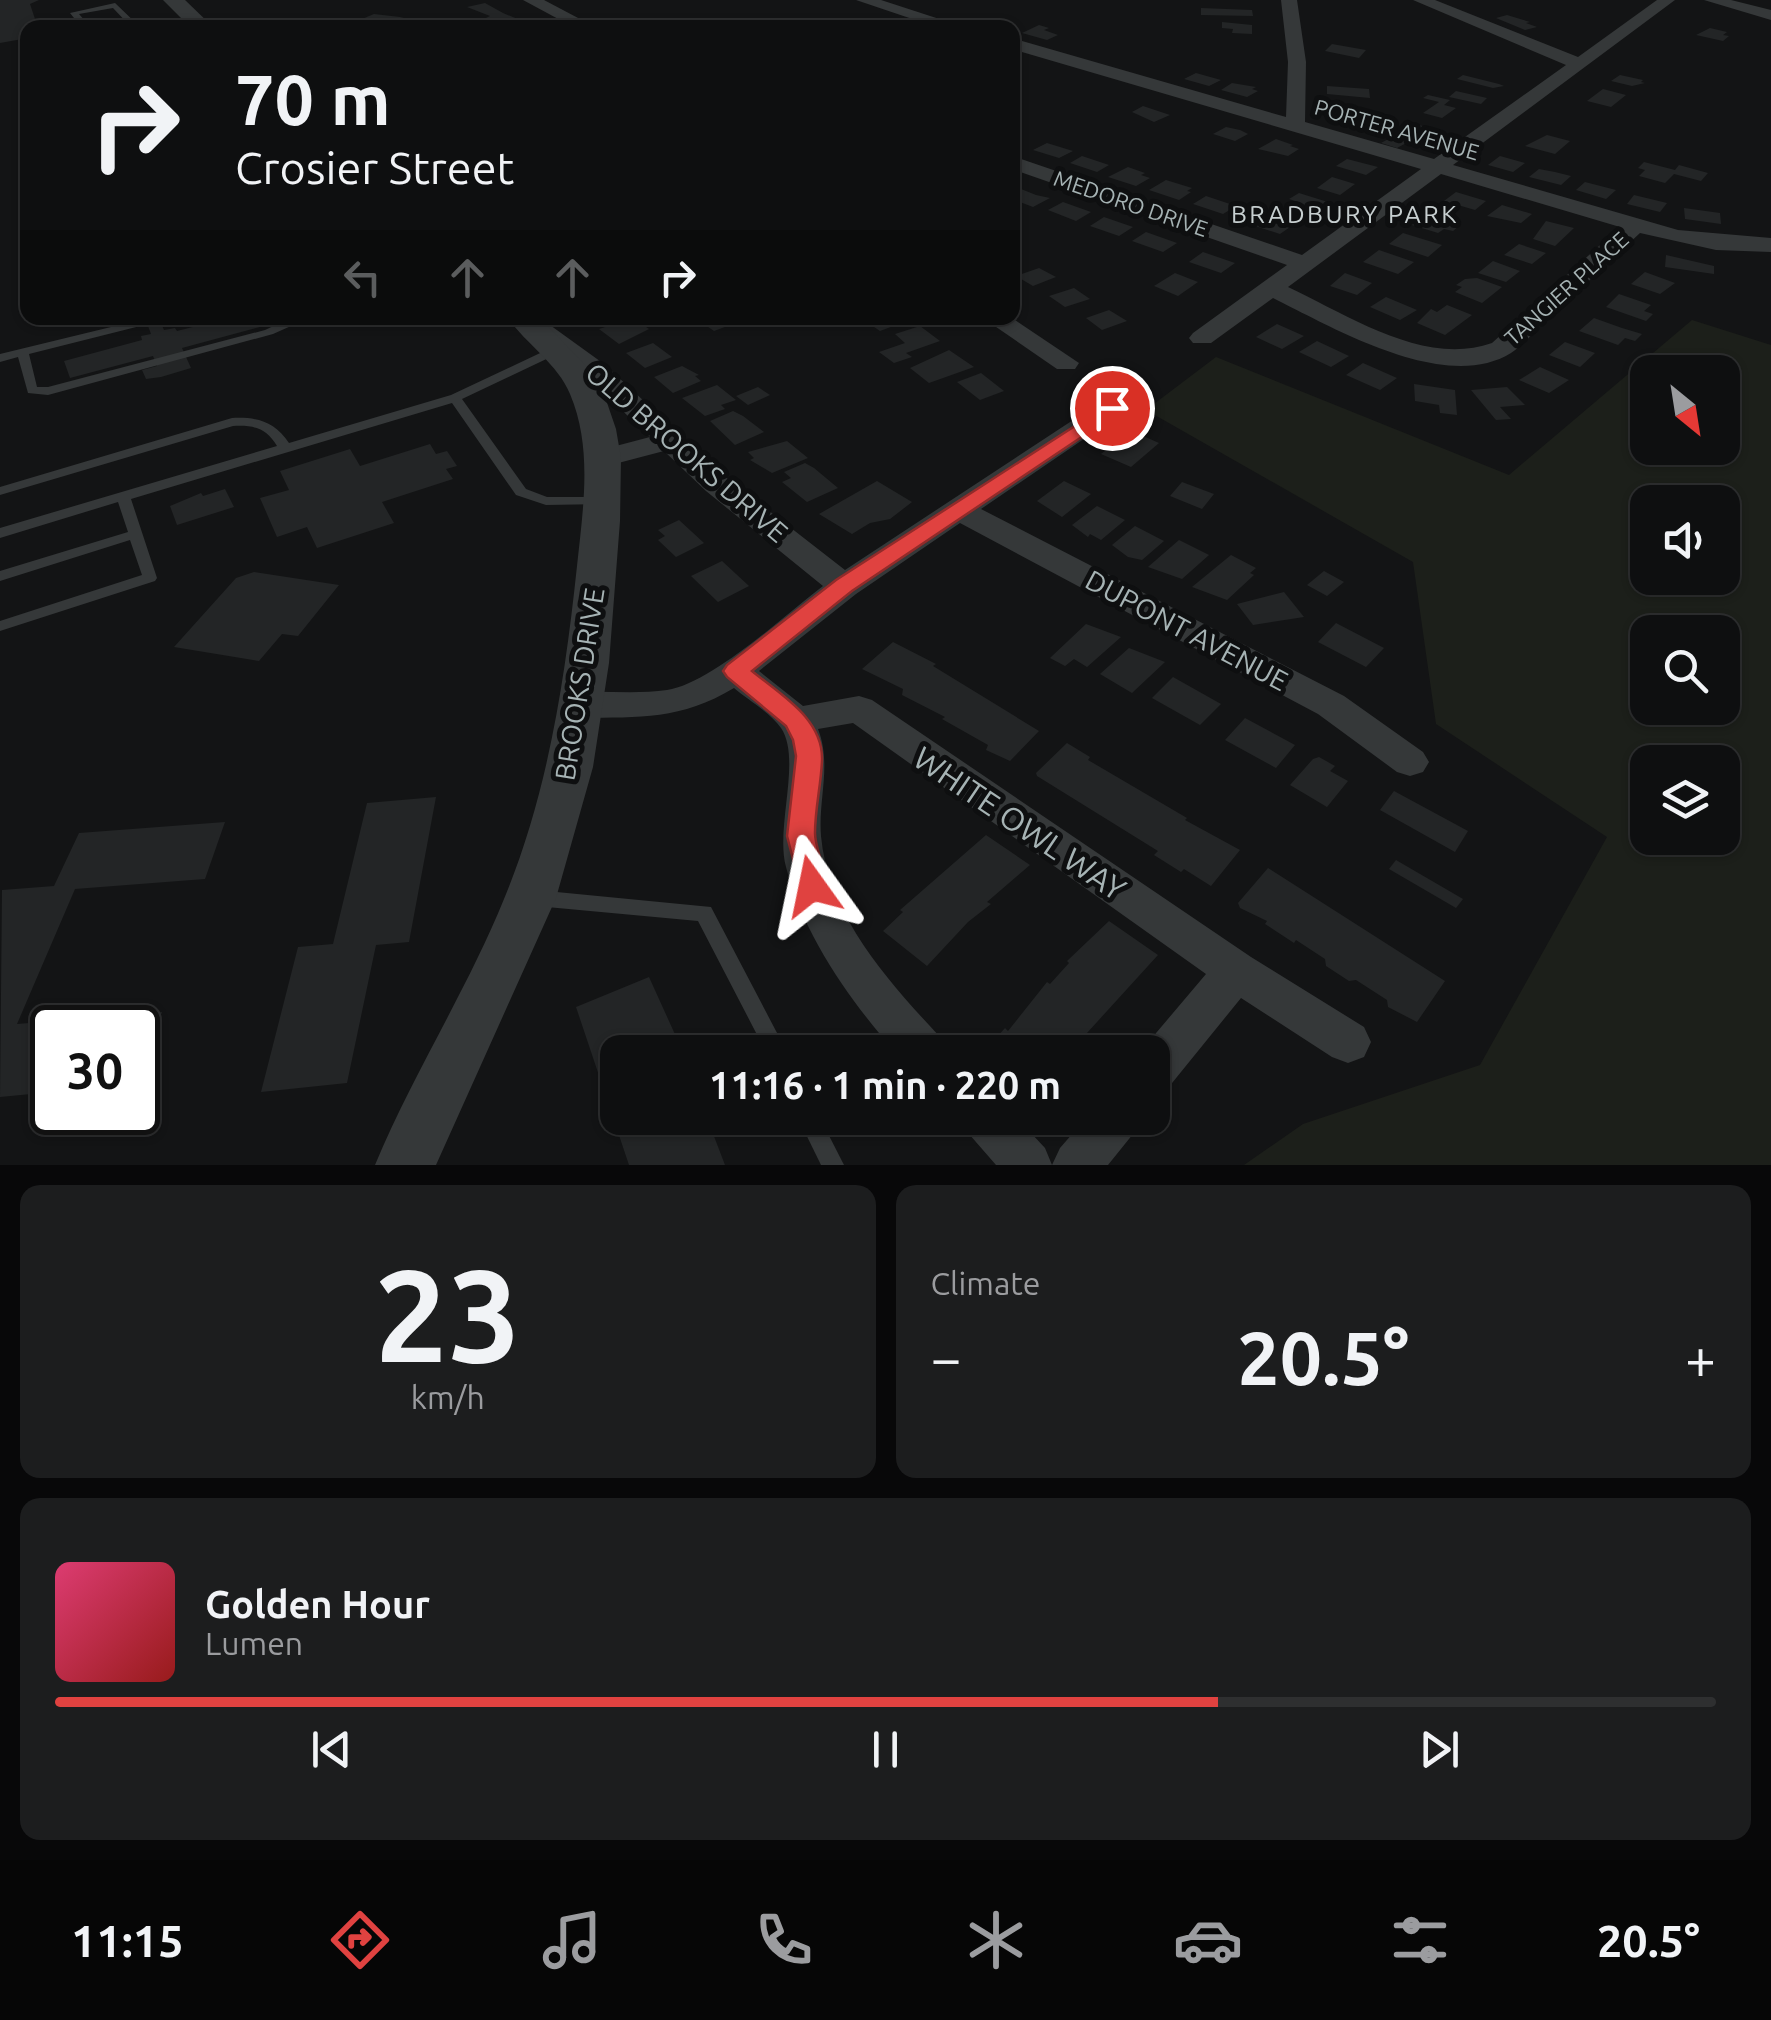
<!DOCTYPE html>
<meta charset="utf-8">
<style>
:root{--surface:#0e0f10;--page:#1c1d1e;--text:#f1f3f6;--muted:#9b9c9f;--line:#2e2f30;--accent:#e04240}
body{margin:0;font-family:Ubuntu,sans-serif;background:var(--page);color:var(--text);height:100vh;display:flex;flex-direction:column;font-size:38px;white-space:nowrap}
*{box-sizing:border-box;margin:0}
p{font-size:32px;color:var(--muted)}
.icon{flex:none;width:55px;height:55px;fill:none;stroke:currentColor;stroke-width:2;stroke-linecap:round;stroke-linejoin:round}
.map{position:relative;height:1165px;overflow:hidden}
.details{display:flex;flex-direction:column;gap:20px;padding:20px;background:#080809;flex:1}
.details>*{flex:none}
.guide{position:absolute;left:20px;top:20px;width:1000px;height:305px;border-radius:20px;box-shadow:0 2px 8px #0004,0 0 0 2px var(--line);background:#0e0f10;color:var(--text);overflow:hidden}
.needle{width:65px;rotate:150deg}
.buttons{position:absolute;left:1630px;top:355px;display:grid;gap:20px}
.buttons a{display:grid;place-items:center;width:110px;height:110px;border-radius:20px;background:var(--surface);box-shadow:0 2px 8px #0004,0 0 0 2px var(--line);font-size:50px}
.speed{position:absolute;left:30px;top:1005px;display:flex;gap:20px;font-size:50px;font-weight:700;text-align:center}
.speed>*{display:grid;place-content:center;width:130px;height:130px;border-radius:50%;background:var(--surface);box-shadow:0 2px 8px #0004,0 0 0 2px var(--line);line-height:1}
.speed .limit{border:5px solid #111;border-radius:15px;background:#fff;color:#111}
.pin{position:absolute;display:grid;place-items:center;width:85px;height:85px;color:#fff;margin:-42px;border:5px solid #fff;border-radius:50%;box-shadow:0 2px 10px #0007}
.me{position:absolute;width:110px;margin:-55px;rotate:348deg;stroke-linejoin:round;filter:drop-shadow(0 0 8px #0008)}
.turn{display:flex;align-items:center;gap:35px;height:210px;padding:0 50px;font-size:45px}
.turn .icon{width:130px;height:130px;stroke-width:2.5}
.turn b{display:block;font-size:70px;line-height:85px}
.lanes{display:flex;align-items:center;height:95px;padding:0 50px;background:#0003;justify-content:center;gap:50px;direction:ltr}
.lanes .off{opacity:.35}
.big{font-size:75px;font-weight:700;line-height:1.1}
.details .card{flex:1;display:flex;flex-direction:column;justify-content:center;gap:15px;min-width:0;padding:0 35px;border-radius:20px;background:var(--page)}
.details .dial{align-items:center;gap:0}
.dial b{font-size:130px;line-height:1}
.song{display:flex;align-items:center;gap:30px}
.cover{width:120px;height:120px;border-radius:15px;background:linear-gradient(135deg,hsl(340 70% 55%),hsl(0 70% 35%))}
.played{height:10px;border-radius:5px;background:linear-gradient(90deg,var(--accent) 70%,var(--line) 70%)}
.keys{display:flex;justify-content:space-around;direction:ltr}
.heat{display:flex;justify-content:space-between;align-items:center;font-size:55px;direction:ltr}
.details .tiles{flex:1;display:grid;gap:20px;grid-template-columns:1fr 1fr}
.card:last-child{grid-column:span 2}
.trip{position:absolute;left:600px;top:1035px;width:570px;height:100px;border-radius:20px;background:var(--surface);box-shadow:0 2px 8px #0004,0 0 0 2px var(--line);font-weight:700;line-height:100px;text-align:center}
.tab-bar{display:flex;height:160px;justify-content:space-around;align-items:center;background:#060606;color:var(--muted)}
.tab-bar .icon{width:70px;height:70px}
.tab-bar .on{color:var(--accent)}
.tab-bar b{font-size:45px;color:var(--text)}
.map>svg:first-child{display:block}
</style>
<div class="map">
<svg width="1771" height="1165" viewBox="0 0 1771 1165">
<rect width="100%" height="100%" fill="#131415"/>
<path fill="#1c1f1a" fill-rule="evenodd" d="M1692,320L1771,345V1165H1244L1303,1124L1480,1065L1607,837L1436,724L1413,562L1146,410L1216,357L1509,475ZM1648,372H1722V448H1648ZM1648,502H1722V578H1648ZM1648,632H1722V708H1648ZM1648,762H1722V838H1648Z"/>
<g fill="#232526">
<polygon points="0,0 39,0 30,4 38,28 28,28 28,38 0,43"/>
<polygon points="485,3 503,13 520,20 490,24 482,20 490,16 467,7"/>
<polygon points="1201,8 1252,10 1253,16 1201,15"/>
<polygon points="374,14 400,17 404,18 388,23 362,19"/>
<polygon points="1507,15 1530,22 1526,23 1537,27 1525,30 1496,18"/>
<polygon points="1222,22 1252,25 1252,34 1232,33 1233,29 1222,28"/>
<polygon points="1039,25 1049,28 1044,30 1058,35 1047,40 1022,33"/>
<polygon points="1710,28 1727,32 1723,35 1729,36 1723,41 1696,35"/>
<polygon points="1332,44 1366,50 1359,58 1325,51"/>
<polygon points="1196,73 1221,80 1209,86 1184,79"/>
<polygon points="1463,75 1499,84 1504,86 1493,88 1457,79"/>
<polygon points="1620,75 1643,80 1641,82 1645,83 1632,86 1611,81"/>
<polygon points="1232,83 1256,87 1252,89 1258,91 1247,97 1221,90"/>
<polygon points="1327,86 1369,89 1370,98 1327,94"/>
<polygon points="1603,89 1626,95 1611,107 1587,101"/>
<polygon points="1456,91 1487,98 1481,104 1449,97"/>
<polygon points="1428,95 1450,100 1444,105 1456,108 1442,118 1423,113 1439,102 1423,98"/>
<polygon points="1143,106 1170,115 1154,122 1132,112"/>
<polygon points="1343,113 1362,114 1369,126 1353,126"/>
<polygon points="1413,123 1432,129 1397,148 1381,143 1392,137 1386,135"/>
<polygon points="1226,127 1240,130 1248,134 1235,141 1213,134"/>
<polygon points="1547,135 1570,141 1555,154 1525,146"/>
<polygon points="1276,139 1293,145 1290,146 1299,149 1288,156 1258,149"/>
<polygon points="1047,143 1073,151 1059,158 1033,150"/>
<polygon points="1082,156 1109,165 1097,172 1070,163"/>
<polygon points="1500,156 1525,163 1513,172 1488,165"/>
<polygon points="1347,159 1378,167 1366,175 1336,166"/>
<polygon points="1644,162 1675,170 1679,165 1708,173 1701,181 1674,174 1665,183 1639,176 1645,170 1638,168"/>
<polygon points="1128,167 1145,173 1141,175 1150,178 1136,186 1108,177"/>
<polygon points="1539,169 1555,172 1571,176 1561,185 1529,177"/>
<polygon points="1332,177 1355,184 1340,195 1317,188"/>
<polygon points="1166,180 1192,188 1187,191 1191,192 1179,200 1149,190"/>
<polygon points="1585,182 1616,190 1606,199 1576,190"/>
<polygon points="1021,189 1036,195 1050,198 1033,207 1012,199 1012,193"/>
<polygon points="1456,192 1486,201 1475,210 1444,201"/>
<polygon points="1299,193 1331,203 1314,214 1291,207 1298,202 1289,199"/>
<polygon points="1634,195 1667,203 1660,212 1627,204"/>
<polygon points="1206,196 1236,206 1223,214 1193,204"/>
<polygon points="1063,202 1091,212 1076,221 1048,210"/>
<polygon points="1502,205 1532,214 1521,223 1487,216"/>
<polygon points="1684,208 1720,213 1721,224 1685,219"/>
<polygon points="1426,214 1460,225 1453,231 1444,229 1438,233 1412,225"/>
<polygon points="1262,215 1293,225 1280,234 1249,224"/>
<polygon points="1104,217 1133,227 1119,236 1090,226"/>
<polygon points="1546,221 1574,228 1555,246 1533,239"/>
<polygon points="1146,232 1177,243 1163,252 1132,241"/>
<polygon points="1403,233 1442,245 1428,257 1389,244"/>
<polygon points="1519,244 1546,253 1532,264 1504,255"/>
<polygon points="1379,250 1414,262 1398,274 1363,262"/>
<polygon points="1203,252 1235,263 1221,273 1189,262"/>
<polygon points="1666,255 1714,266 1714,274 1665,267"/>
<polygon points="1493,261 1520,271 1506,282 1478,273"/>
<polygon points="1039,268 1056,277 1033,286 1016,276"/>
<polygon points="1645,272 1675,283 1660,294 1631,284"/>
<polygon points="1175,273 1198,282 1178,296 1154,286"/>
<polygon points="1345,273 1372,283 1357,295 1330,286"/>
<polygon points="1477,278 1502,287 1482,303 1455,292 1462,287 1456,285 1465,279"/>
<polygon points="1074,288 1090,299 1065,307 1049,296"/>
<polygon points="1619,294 1651,305 1644,311 1653,314 1646,321 1606,307"/>
<polygon points="1386,297 1417,310 1400,320 1370,307"/>
<polygon points="1447,305 1472,315 1445,335 1417,323 1431,309 1437,312"/>
<polygon points="1109,310 1127,321 1102,330 1086,318"/>
<polygon points="228,318 254,318 260,327 182,348 191,368 161,377 146,379 142,370 157,366 153,356 70,378 64,361 142,340 141,336 151,334 148,326 161,323 164,330 175,328 177,331"/>
<polygon points="633,318 649,329 619,344 599,329"/>
<polygon points="713,318 723,318 733,324 714,331 701,322"/>
<polygon points="861,318 915,318 880,331"/>
<polygon points="1594,318 1622,328 1642,334 1635,341 1625,338 1618,345 1579,331"/>
<polygon points="1277,324 1304,336 1282,349 1256,337"/>
<polygon points="920,326 940,341 906,353 912,357 894,363 879,352 905,343 895,334"/>
<polygon points="1317,341 1349,356 1331,367 1299,352"/>
<polygon points="1565,342 1595,353 1580,367 1549,355"/>
<polygon points="653,343 672,357 645,368 626,353"/>
<polygon points="949,350 974,367 929,383 910,368"/>
<polygon points="1363,363 1397,378 1380,390 1346,375"/>
<polygon points="682,366 699,375 695,376 701,381 673,393 654,377"/>
<polygon points="1540,367 1569,380 1549,393 1519,380"/>
<polygon points="981,373 1004,391 980,400 957,382"/>
<polygon points="1414,384 1455,390 1457,415 1440,413 1439,405 1415,401"/>
<polygon points="717,385 736,400 721,405 725,409 705,416 682,398"/>
<polygon points="758,387 770,395 748,405 736,396"/>
<polygon points="1507,387 1525,405 1500,407 1511,419 1496,420 1471,390"/>
<polygon points="733,411 743,416 764,432 735,445 710,421"/>
<polygon points="1132,431 1159,443 1131,467 1101,454"/>
<polygon points="787,441 808,458 772,473 750,460 754,458 748,452"/>
<polygon points="430,444 436,454 447,451 457,466 446,469 453,479 382,502 394,523 317,548 307,527 277,537 260,498 289,490 280,471 350,449 360,466"/>
<polygon points="805,463 814,468 838,488 807,502 782,482 791,478 784,472"/>
<polygon points="877,481 912,502 890,519 870,523 852,534 819,514"/>
<polygon points="1064,481 1091,494 1062,517 1037,501"/>
<polygon points="1182,482 1214,494 1202,509 1170,496"/>
<polygon points="225,489 234,507 177,525 170,506 201,493 203,496"/>
<polygon points="1097,506 1125,520 1101,540 1090,534 1088,537 1072,525"/>
<polygon points="679,520 704,543 676,557 658,540 665,536 658,530"/>
<polygon points="1135,526 1164,541 1142,560 1128,557 1112,545"/>
<polygon points="1179,540 1209,555 1182,579 1148,567"/>
<polygon points="1231,555 1256,568 1250,573 1254,575 1227,600 1192,587"/>
<polygon points="722,561 749,586 718,602 691,576"/>
<polygon points="1324,571 1344,582 1327,596 1307,585"/>
<polygon points="254,572 339,585 298,636 282,634 259,661 174,647 236,578"/>
<polygon points="1284,592 1304,617 1253,625 1237,604"/>
<polygon points="1336,623 1384,648 1366,667 1318,642"/>
<polygon points="1086,624 1121,637 1087,667 1074,659 1065,666 1050,658"/>
<polygon points="893,642 936,664 933,666 1039,731 1010,761 986,750 988,745 942,719 945,717 902,695 903,689 862,669"/>
<polygon points="1129,648 1165,662 1132,693 1100,674"/>
<polygon points="1173,677 1221,704 1200,725 1152,698"/>
<polygon points="1245,718 1295,745 1276,768 1225,740"/>
<polygon points="1067,743 1090,757 1088,760 1187,818 1185,820 1240,850 1211,886 1184,869 1181,872 1154,855 1158,851 1037,776 1036,773"/>
<polygon points="1319,757 1335,766 1330,771 1348,781 1327,807 1290,785 1313,759"/>
<polygon points="1394,791 1468,831 1455,852 1380,810"/>
<polygon points="436,797 409,942 376,945 347,1083 261,1092 298,947 333,944 367,803"/>
<polygon points="225,822 205,879 75,889 17,1024 162,1012 138,1079 138,1028 52,1028 52,1092 0,1097 2,890 54,886 79,833"/>
<polygon points="986,835 1030,865 987,902 991,904 968,922 927,966 883,931 903,912 900,910"/>
<polygon points="1396,860 1463,899 1456,908 1389,869"/>
<polygon points="1268,868 1445,981 1417,1022 1388,1007 1387,1000 1356,980 1349,981 1326,966 1325,959 1296,940 1294,943 1265,924 1267,921 1240,908 1238,903"/>
<polygon points="1109,921 1158,955 1077,1044 1080,1046 1074,1052 984,1051 1005,1028 1008,1031 1047,982 1050,984 1069,963 1067,961"/>
<polygon points="649,977 683,1052 618,1052 618,1118 707,1118 725,1165 629,1165 576,1007"/>
</g>
<g fill="none" stroke-linecap="round" stroke-linejoin="round">
<g fill="#353839" fill-rule="evenodd">
<polygon points="115,3 141,28 132,28 113,8 79,14 91,28 82,28 70,13"/>
<polygon points="148,318 166,318 164,320 29,354 37,387 48,387 265,330 282,322 284,318 295,318 291,326 273,334 48,395 28,393 18,357 0,362 0,354"/>
<path d="M555,346L559,347V353L462,399L526,489L547,497H600L605,498L607,501L605,504L546,505L516,495L452,403L131,499L157,578L155,581L0,631V621L142,575L130,540L0,581V571L128,532L118,502L0,538V528L277,446C266,428 254,425 233,426L0,495V487L232,418C257,417 274,421 289,443L451,395Z"/>
<polygon points="536,890 711,907 787,1052 766,1052 698,921 536,906 529,904 526,898 529,892"/>
<polygon points="798,1118 820,1118 844,1165 821,1165"/>
</g>
<g fill="#353839" fill-rule="evenodd">
<polygon points="523,0 544,0 597,28 575,28"/>
<polygon points="856,0 881,0 967,28 939,28"/>
<path d="M1281,0H1297L1306,62L1305,122L1434,159L1566,65L1413,0H1435L1578,57L1657,0H1675L1453,165L1678,230L1771,238V252L1716,250L1640,233C1610,261 1580,289 1550,317C1537,328 1525,344 1511,353C1445,394 1332,327 1273,298L1211,343H1193L1189,338L1193,333L1287,265L1012,169V156L1302,255L1421,169L1012,49V38L1286,117L1288,62ZM1441,174L1620,227L1492,343C1424,367 1348,315 1288,287Z"/>
<polygon points="1704,0 1731,0 1771,10 1771,20"/>
<path d="M534,318L543,320L604,364L728,479L845,570L1102,401H1122L1126,407L1122,413L981,509L1344,696L1423,752L1429,762L1423,772L1410,776L1397,772L1318,714L960,523L856,594L759,671L803,706L859,696L872,700L1251,957L1364,1027L1371,1042L1364,1057L1348,1063L1332,1057L1241,998L1168,1088L1152,1095V1052H1140L1206,974L853,723L818,729C832,765 818,799 821,836C828,915 888,981 940,1037L947,1052H895C849,999 804,936 786,867C775,827 802,759 781,728C771,713 748,700 734,688C681,720 640,717 581,718L568,714L563,705L568,696L581,692C609,691 640,694 667,690C711,684 786,614 823,586L706,491L664,451L603,467L593,464L589,458L593,452L650,437L586,376L525,330L521,325L525,320Z"/>
<polygon points="983,318 1012,318 1079,363 1075,369 1057,369"/>
<polygon points="962,1118 1017,1118 1045,1148 1052,1165 1060,1148 1086,1118 1140,1118 1133,1134 1108,1165 996,1165 969,1134"/>
</g>
<g fill="#353839" fill-rule="evenodd">
<polygon points="163,0 185,0 214,28 191,28"/>
<path d="M508,318H540L585,365L603,391L616,429L621,458L620,521L609,663L593,767L556,898L436,1165H375C413,1074 467,990 504,899C548,793 565,679 577,566C583,509 593,448 570,394C558,364 526,344 508,318Z"/>
</g>
</g>
<path fill="#e04240" stroke="#922b2a" stroke-width="2.5" d="M1112,402L1119,403V412L852,591L752,671C781,695 824,719 822,761C821,785 815,809 815,833C815,852 831,876 822,894L812,897L802,894L787,836L796,756L793,740L786,726L727,677L723,671L727,665L836,580Z"/>
<g text-anchor="middle" dominant-baseline="central" stroke-width="10" stroke-linejoin="round" paint-order="stroke">
<g font-size="22" fill="#a6b3b4" stroke="#0e0f10">
<text transform="translate(1397 129) rotate(16)">PORTER AVENUE</text>
<text transform="translate(1131 203) rotate(19)">MEDORO DRIVE</text>
<text transform="translate(1566 288) rotate(-42)">TANGIER PLACE</text>
</g>
<g font-size="25" letter-spacing="2.5" fill="#c7cfd0" stroke="#0e0f10">
<text x="1345" y="214">BRADBURY PARK</text>
</g>
<g font-size="28" fill="#a6b3b4" stroke="#0e0f10">
<text transform="translate(687 452) rotate(41)">OLD BROOKS DRIVE</text>
<text transform="translate(1187 630) rotate(28)">DUPONT AVENUE</text>
<text transform="translate(579 684) rotate(-81)">BROOKS DRIVE</text>
</g>
<g font-size="32" fill="#a6b3b4" stroke="#0e0f10">
<text transform="translate(1020 823) rotate(34)">WHITE OWL WAY</text>
</g>
</g>
</svg>
<div class="buttons">
<a><svg class="needle" viewBox="-14 -14 28 28"><path d="M0-13l5 13h-10z" fill="#e53935"/><path d="M0 13l5-13h-10z" fill="#9b9c9f"/></svg></a>
<a><svg class="icon" aria-label="sound" viewBox="0 0 24 24"><path d="M4 9h4l5-4v14l-5-4H4zM17 9q2 3 0 6"/></svg></a>
<a><svg class="icon" aria-label="search" viewBox="0 0 24 24"><circle cx="10" cy="10" r="6"/><path d="M15 15l6 6"/></svg></a>
<a><svg class="icon" aria-label="layers" viewBox="0 0 24 24"><path d="M12 4l9 5-9 5-9-5zM3 14l9 5 9-5"/></svg></a>
</div>
<div class="speed"><div class="limit">30</div></div>
<div class="pin" style="left:1112px;top:408px;background:#d93025"><svg class="icon" aria-label="arrive" viewBox="0 0 24 24"><path d="M6 21V4h12l-3 4 3 4H6"/></svg></div>
<svg class="me" style="left:812px;top:886px" viewBox="-20 -20 40 40"><path d="M0-17L14 15 0 8-14 15z" fill="#e04240" stroke="#fff" stroke-width="4"/></svg>
<div class="trip">11:16 · 1 min · 220 m</div>
<div class="guide">
<div class="turn"><svg class="icon" aria-label="right" viewBox="0 0 24 24"><path d="M7 20v-9h11M14 6l5 5-5 5"/></svg><div><b>70 m</b>Crosier Street</div></div>
<div class="lanes"><svg class="icon off" aria-label="left" viewBox="0 0 24 24"><path d="M17 20v-9H6M10 6l-5 5 5 5"/></svg><svg class="icon off" aria-label="ahead" viewBox="0 0 24 24"><path d="M12 20V5M6 11l6-6 6 6"/></svg><svg class="icon off" aria-label="ahead" viewBox="0 0 24 24"><path d="M12 20V5M6 11l6-6 6 6"/></svg><svg class="icon" aria-label="right" viewBox="0 0 24 24"><path d="M7 20v-9h11M14 6l5 5-5 5"/></svg></div>
</div>
</div>
<section class="details">
<div class="tiles">
<div class="card dial"><b>23</b><p>km/h</p></div>
<div class="card"><p>Climate</p>
<div class="heat"><a>−</a><b class="big">20.5°</b><a>+</a></div>
</div>
<div class="card">
<div class="song"><i class="cover"></i><div><b>Golden Hour</b><p>Lumen</p></div></div>
<div class="played"></div>
<div class="keys"><svg class="icon" aria-label="previous" viewBox="0 0 24 24"><path d="M18 5L8 12l10 7zM5 5v14"/></svg><svg class="icon" aria-label="pause" viewBox="0 0 24 24"><path d="M8 5v14M16 5v14"/></svg><svg class="icon" aria-label="next" viewBox="0 0 24 24"><path d="M6 5l10 7-10 7zM19 5v14"/></svg></div>
</div>
</div>
</section>
<nav class="tab-bar">
<b>11:15</b>
<svg class="icon on" aria-label="directions" viewBox="0 0 24 24"><path d="M12 3l9 9-9 9-9-9zM9 14v-3h6M13 9l2 2-2 2"/></svg>
<svg class="icon" aria-label="music" viewBox="0 0 24 24"><path d="M9 18V5l10-2v13"/><circle cx="6" cy="18" r="3"/><circle cx="16" cy="16" r="3"/></svg>
<svg class="icon" aria-label="phone" viewBox="0 0 24 24"><path d="M5 4h4l2 5-3 2q2 4 5 5l2-3 5 2v4C11 20 4 13 5 4z"/></svg>
<svg class="icon" aria-label="climate" viewBox="0 0 24 24"><path d="M12 3v18M4 7l16 10M4 17L20 7"/></svg>
<svg class="icon" aria-label="car" viewBox="0 0 24 24"><path d="M5 17H2v-5l4-1 3-4h7l3 4 3 1v5h-3M9 17h6M6 11h13"/><circle cx="7" cy="17" r="2"/><circle cx="17" cy="17" r="2"/></svg>
<svg class="icon" aria-label="filters" viewBox="0 0 24 24"><path d="M4 7h16M4 17h16"/><circle cx="9" cy="7" r="2"/><circle cx="15" cy="17" r="2"/></svg>
<b>20.5°</b>
</nav>
